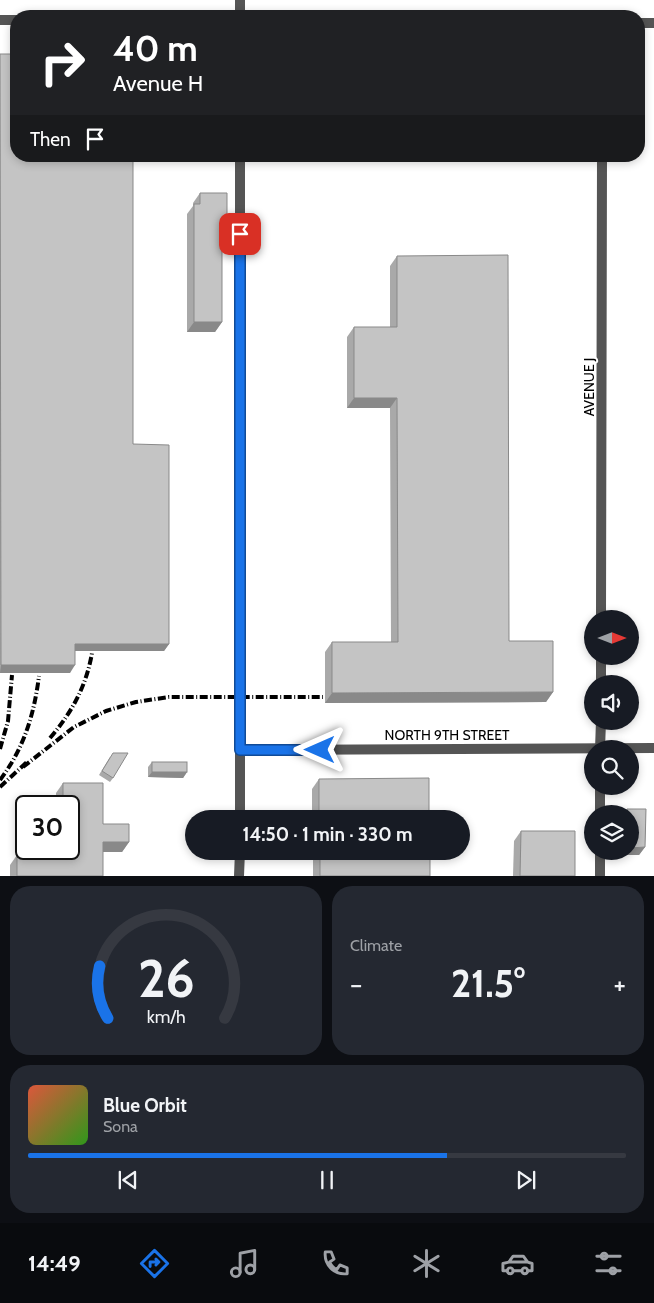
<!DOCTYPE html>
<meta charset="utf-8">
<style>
:root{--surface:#171b24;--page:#242831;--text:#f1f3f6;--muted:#9ea1a6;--line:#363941;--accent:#1a73e8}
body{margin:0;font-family:Cabin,sans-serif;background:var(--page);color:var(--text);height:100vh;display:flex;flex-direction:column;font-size:19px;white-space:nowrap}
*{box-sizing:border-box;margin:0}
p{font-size:16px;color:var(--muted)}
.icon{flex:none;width:28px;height:28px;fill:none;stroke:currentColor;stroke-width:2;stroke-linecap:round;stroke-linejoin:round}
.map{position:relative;height:876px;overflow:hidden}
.side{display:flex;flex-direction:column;gap:10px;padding:10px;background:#0d0f14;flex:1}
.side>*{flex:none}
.banner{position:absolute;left:10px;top:10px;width:635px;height:152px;border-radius:20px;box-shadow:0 2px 8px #0003;background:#202124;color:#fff;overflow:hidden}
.needle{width:32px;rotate:90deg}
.buttons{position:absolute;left:584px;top:610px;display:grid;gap:10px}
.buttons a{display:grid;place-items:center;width:55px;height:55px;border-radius:50%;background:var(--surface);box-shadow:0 2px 8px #0003;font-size:25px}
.speed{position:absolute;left:15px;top:795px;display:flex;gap:10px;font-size:25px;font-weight:700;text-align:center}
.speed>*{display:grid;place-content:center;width:65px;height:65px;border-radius:50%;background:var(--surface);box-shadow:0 2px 8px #0003;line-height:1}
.speed .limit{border:2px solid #111;border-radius:8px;background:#fff;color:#111}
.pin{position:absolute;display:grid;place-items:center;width:42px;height:42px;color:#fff;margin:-21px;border-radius:10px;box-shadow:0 2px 8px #0006}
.me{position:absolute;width:55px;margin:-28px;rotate:270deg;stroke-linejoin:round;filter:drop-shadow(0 0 4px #0008)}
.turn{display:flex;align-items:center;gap:18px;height:105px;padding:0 20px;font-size:22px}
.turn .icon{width:65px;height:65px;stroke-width:2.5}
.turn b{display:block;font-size:35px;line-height:42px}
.then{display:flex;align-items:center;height:48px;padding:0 20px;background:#0003;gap:10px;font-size:19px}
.big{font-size:38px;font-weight:700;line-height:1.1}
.side .widget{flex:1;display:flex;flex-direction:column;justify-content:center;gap:8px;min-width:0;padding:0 18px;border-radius:20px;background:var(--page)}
.side .dial{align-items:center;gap:0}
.dial svg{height:130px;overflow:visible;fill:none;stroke:var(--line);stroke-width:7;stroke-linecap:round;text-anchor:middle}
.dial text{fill:var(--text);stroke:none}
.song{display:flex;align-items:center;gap:15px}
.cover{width:60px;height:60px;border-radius:8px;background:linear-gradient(135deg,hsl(10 70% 55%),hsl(110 70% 35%))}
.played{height:5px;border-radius:2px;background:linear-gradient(90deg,var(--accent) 70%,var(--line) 70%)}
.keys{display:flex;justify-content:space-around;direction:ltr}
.heat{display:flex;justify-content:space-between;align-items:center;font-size:28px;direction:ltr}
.side .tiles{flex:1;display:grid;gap:10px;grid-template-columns:1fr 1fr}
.widget:last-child{grid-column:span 2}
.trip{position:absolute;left:185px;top:810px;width:285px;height:50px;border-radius:25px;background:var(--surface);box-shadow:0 2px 8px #0003;font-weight:700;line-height:50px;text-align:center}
.tab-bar{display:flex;height:80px;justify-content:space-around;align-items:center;background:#090b0e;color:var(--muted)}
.tab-bar .icon{width:35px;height:35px}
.tab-bar .current{color:var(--accent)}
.tab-bar b{font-size:22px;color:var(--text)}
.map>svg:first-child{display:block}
</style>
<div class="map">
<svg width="654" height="876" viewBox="0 0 654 876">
<rect width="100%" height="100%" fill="#fff"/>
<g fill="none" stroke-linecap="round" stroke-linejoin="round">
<g stroke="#555" stroke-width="10">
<polyline points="240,16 240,0"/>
<polyline points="0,20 16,20"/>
<polyline points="639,23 654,23"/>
<polyline points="601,619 602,156"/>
<polyline points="601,684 601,656"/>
<polyline points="600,749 601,721"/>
<polyline points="240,750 654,748"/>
<polyline points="600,814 600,786"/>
<polyline points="240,819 240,156"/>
<polyline points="239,876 240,851"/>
<polyline points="600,876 600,851"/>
</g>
<g stroke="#000" stroke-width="4" stroke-dasharray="8 2.5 1 2.5" stroke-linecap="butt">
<path d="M50,738C72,712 86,687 92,653"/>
<polyline points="0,749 8,721 12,675"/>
<polyline points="23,767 74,727 106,711 136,702 169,697 323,697"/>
<path d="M0,780C24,748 34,715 39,676"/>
<polyline points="0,787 27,762"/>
</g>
</g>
<g fill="#a9a9a9">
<polygon points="0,54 16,156 182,156 181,157 133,158 133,444 169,644 164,651 75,651 70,673 0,673"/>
<polygon points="200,193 227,217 222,224 222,322 215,332 187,332 187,214 193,206 193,203"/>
<polygon points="397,256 509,641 553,692 546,702 325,703 325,652 332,642 391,642 390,408 347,408 347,337 354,327 390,327 390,266"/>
<polygon points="110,757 113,778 110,782 99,775"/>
<polygon points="152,762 187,772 183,778 148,777 148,767"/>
<polygon points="319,779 429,819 312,819 312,789"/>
<polygon points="63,783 103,824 129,842 122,852 103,852 103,876 10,876 10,865 17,855 56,855 56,849 69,849 69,806 56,806 56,793"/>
<polygon points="627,809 646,809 645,847 639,855 622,855 622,851 630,851 630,814 624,814"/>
<polygon points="521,831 575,876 513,876 514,841"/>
<rect x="313" y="851" width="117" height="25"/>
</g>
<g fill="#898989">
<polygon points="129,156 182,156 181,157 128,158"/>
<polygon points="222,217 227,217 220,227"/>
<polygon points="194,322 222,322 215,332 187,332"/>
<polygon points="354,398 397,398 390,408 347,408"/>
<polygon points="75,644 169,644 164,651 70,651"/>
<polygon points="1,665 75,665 70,673 0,673"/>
<polygon points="553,692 546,702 325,703 332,693"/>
<polygon points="152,772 187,772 183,778 148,777"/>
<polygon points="103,842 129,842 122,852 96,852"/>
<polygon points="645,847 639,855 622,855 625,851 630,851 630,848"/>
</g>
<g fill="#c4c4c4" stroke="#898989">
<polygon points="0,54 16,54 16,156 133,156 133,444 169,445 169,644 75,644 75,665 1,665"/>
<polygon points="200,193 227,193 227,217 222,217 222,322 194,322 194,204 200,204"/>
<polygon points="508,255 509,641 553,641 553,692 332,693 332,642 398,642 397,398 354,398 354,327 397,327 397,256"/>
<polygon points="113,753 128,753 113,778 102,771"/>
<rect x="152" y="762" width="35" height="10"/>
<polygon points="429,778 429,819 319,819 319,779"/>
<polygon points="63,783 103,783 103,824 129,824 129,842 103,842 103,876 17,876 17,855 63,855 63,849 69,849 69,806 63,806"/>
<polygon points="627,809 646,809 645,847 630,848 630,814 627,814"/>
<polygon points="521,831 575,831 575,876 520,876"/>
<rect x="320" y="851" width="110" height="25"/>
</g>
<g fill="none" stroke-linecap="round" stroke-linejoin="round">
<g stroke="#114b97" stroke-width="12">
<polyline id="route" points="240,234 240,750 320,750"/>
</g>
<use href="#route" stroke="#1a73e8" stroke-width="9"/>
</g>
<g text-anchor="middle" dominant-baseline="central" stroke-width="4" stroke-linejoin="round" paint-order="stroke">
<g font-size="14" fill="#000" stroke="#fff">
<text transform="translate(589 387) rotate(-90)">AVENUE J</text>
<text x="447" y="735">NORTH 9TH STREET</text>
</g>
</g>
</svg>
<div class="buttons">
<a><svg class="needle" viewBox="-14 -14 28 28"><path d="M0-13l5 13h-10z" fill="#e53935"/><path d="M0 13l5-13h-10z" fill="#9ea1a6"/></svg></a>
<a><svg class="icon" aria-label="sound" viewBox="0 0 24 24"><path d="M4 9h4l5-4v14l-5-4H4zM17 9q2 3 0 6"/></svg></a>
<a><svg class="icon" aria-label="search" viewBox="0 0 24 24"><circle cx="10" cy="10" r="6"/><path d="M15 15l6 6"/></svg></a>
<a><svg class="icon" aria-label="layers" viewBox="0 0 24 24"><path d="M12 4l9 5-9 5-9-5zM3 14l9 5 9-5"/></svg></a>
</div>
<div class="speed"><div class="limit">30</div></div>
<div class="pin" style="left:240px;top:234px;background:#d93025"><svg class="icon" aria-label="arrive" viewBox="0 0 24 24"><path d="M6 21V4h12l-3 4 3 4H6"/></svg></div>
<svg class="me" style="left:320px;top:750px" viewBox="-20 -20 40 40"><path d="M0-17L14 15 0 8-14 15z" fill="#1a73e8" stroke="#fff" stroke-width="4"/></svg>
<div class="trip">14:50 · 1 min · 330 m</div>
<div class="banner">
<div class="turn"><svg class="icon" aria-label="right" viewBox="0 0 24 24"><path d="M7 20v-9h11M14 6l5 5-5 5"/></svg><div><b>40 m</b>Avenue H</div></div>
<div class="then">Then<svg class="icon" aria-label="arrive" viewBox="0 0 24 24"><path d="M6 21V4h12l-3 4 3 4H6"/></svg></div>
</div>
</div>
<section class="side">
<div class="tiles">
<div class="widget dial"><svg viewBox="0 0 100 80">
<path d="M14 69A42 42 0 1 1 86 69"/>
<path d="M14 69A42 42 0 0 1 9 37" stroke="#1a73e8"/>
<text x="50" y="56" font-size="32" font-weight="700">26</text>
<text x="50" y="72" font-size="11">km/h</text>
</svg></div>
<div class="widget"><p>Climate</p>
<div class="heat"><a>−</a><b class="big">21.5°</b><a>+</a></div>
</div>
<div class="widget">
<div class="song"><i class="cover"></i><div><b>Blue Orbit</b><p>Sona</p></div></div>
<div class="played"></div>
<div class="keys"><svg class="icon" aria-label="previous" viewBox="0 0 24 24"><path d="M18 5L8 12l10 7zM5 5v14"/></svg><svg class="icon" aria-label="pause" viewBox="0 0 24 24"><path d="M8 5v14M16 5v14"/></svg><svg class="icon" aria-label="next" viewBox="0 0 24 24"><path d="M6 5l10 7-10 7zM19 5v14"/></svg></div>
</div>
</div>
</section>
<nav class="tab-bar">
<b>14:49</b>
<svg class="icon current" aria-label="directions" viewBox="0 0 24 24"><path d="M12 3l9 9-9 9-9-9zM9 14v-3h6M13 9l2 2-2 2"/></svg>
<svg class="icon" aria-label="music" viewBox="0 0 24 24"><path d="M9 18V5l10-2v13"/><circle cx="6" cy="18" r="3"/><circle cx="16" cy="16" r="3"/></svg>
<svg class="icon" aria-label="phone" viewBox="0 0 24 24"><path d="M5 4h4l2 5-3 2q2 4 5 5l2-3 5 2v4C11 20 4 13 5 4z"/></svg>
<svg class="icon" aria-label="climate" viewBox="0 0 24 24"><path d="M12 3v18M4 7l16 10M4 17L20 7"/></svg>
<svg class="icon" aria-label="car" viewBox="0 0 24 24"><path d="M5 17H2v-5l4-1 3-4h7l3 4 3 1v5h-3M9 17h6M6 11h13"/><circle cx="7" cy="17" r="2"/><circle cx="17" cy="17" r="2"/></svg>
<svg class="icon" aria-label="filters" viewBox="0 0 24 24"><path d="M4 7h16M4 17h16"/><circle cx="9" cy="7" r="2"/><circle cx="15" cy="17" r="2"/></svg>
</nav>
